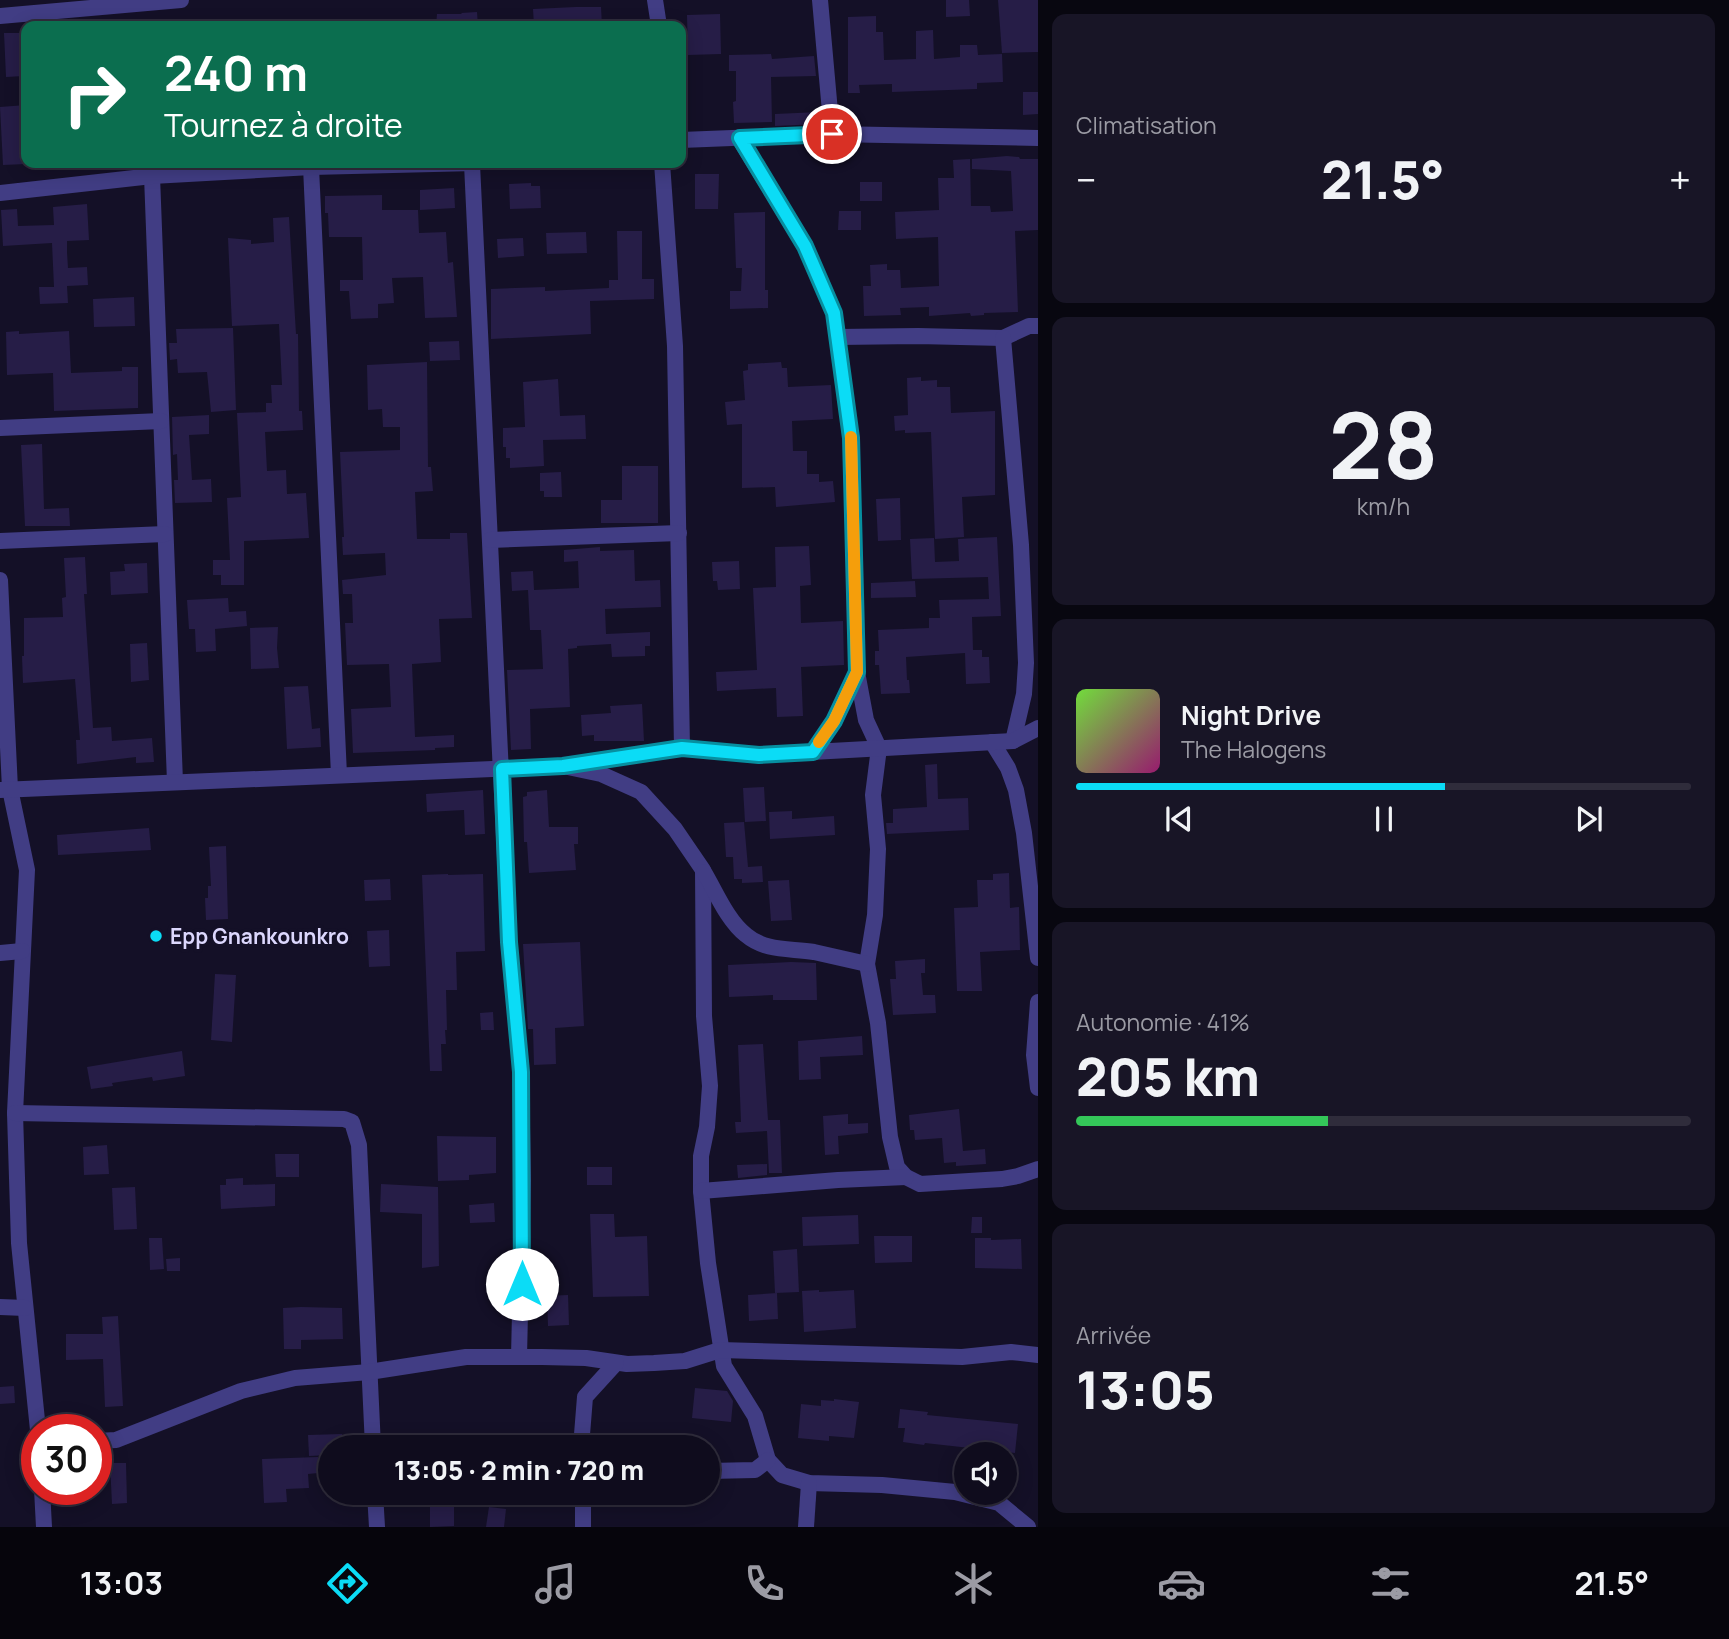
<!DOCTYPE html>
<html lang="fr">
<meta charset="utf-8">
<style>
:root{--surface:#0f0c1d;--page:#181526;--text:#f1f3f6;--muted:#9b9ba4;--line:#2f2c3b;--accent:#0bdcf6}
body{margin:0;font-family:Manrope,sans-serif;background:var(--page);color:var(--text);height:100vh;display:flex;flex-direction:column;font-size:26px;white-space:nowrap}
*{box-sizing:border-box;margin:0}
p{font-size:23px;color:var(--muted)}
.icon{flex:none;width:38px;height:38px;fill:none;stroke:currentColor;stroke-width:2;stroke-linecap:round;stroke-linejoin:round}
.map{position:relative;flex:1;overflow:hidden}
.panel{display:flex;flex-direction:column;gap:14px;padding:14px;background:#080710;width:691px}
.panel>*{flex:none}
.top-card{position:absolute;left:21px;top:21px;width:665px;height:147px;border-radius:14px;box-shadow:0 4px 18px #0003,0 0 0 2px var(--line);background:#0b6e4f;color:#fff;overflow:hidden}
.tools{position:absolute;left:954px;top:1442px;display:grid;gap:14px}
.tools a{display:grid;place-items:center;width:63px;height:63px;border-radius:50%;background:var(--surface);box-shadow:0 4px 18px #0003,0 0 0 2px var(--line);font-size:35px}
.speed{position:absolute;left:21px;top:1414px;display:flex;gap:14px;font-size:35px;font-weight:700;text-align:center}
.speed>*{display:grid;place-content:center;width:91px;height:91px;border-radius:50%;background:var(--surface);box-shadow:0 4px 18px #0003,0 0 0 2px var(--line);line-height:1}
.speed .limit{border:10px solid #d22;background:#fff;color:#111}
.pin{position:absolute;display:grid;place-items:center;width:60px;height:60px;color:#fff;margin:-30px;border:4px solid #fff;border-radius:50%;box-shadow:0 2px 7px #0007}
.me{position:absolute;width:77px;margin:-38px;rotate:0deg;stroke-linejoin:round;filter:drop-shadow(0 0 5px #0008)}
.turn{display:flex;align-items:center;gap:24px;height:147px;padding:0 28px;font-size:32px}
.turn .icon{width:91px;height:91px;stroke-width:2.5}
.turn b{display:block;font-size:49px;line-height:60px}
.big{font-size:52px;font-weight:800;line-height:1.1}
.panel .tile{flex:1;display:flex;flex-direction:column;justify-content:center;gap:10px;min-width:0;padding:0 24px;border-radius:14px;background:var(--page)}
.panel .dial{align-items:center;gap:0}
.dial b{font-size:91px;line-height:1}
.song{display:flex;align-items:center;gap:21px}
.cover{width:84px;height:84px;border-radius:10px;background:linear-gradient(135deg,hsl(100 70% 55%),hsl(320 70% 35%))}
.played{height:7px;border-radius:4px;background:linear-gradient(90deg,var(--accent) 60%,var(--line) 60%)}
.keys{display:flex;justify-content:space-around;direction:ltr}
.heat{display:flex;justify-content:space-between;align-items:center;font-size:38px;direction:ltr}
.charge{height:10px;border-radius:5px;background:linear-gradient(90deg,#34c759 41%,var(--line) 0)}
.trip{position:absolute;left:318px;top:1435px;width:402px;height:70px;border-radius:35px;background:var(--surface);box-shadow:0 4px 18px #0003,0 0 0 2px var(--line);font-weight:800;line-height:70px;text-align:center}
.tab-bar{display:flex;height:112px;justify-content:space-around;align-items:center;background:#06050c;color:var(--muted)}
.tab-bar .icon{width:49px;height:49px}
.tab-bar .current{color:var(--accent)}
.tab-bar b{font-size:32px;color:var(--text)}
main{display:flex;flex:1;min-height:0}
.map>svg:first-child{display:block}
</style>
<main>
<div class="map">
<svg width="1038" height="1527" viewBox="0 0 1038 1527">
<rect width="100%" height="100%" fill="#141027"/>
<g fill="#261d47">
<polygon points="946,0 969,0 970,16 946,17"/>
<polygon points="998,0 1038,0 1038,52 1002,53"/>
<polygon points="576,7 601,7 602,26 534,26 533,9"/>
<polygon points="477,12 478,26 436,26 437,14 462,14 461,13"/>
<polygon points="720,14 721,54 688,55 687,15"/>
<polygon points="876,16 876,32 883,32 884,60 916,59 916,31 933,30 934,59 960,57 960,45 977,45 978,55 1002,54 1003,82 977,83 977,89 892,92 892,84 859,85 860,93 848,93 848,17"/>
<polygon points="4,33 22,33 24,76 6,77"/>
<polygon points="771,54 772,59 814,56 816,76 771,77 772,122 734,123 733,102 736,101 736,71 729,71 729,55"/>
<polygon points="1023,92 1038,92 1038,114 1023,115"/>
<polygon points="26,105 26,164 3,165 0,107"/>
<polygon points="819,112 819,124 775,126 775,114"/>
<polygon points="1007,156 1019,157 1020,159 1038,159 1038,230 1015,231 1018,312 984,313 984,315 971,316 970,313 929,316 929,307 900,308 901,315 864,316 863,286 871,286 870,265 887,264 887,270 900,270 901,288 939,286 938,237 896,239 895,212 939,210 938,178 954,178 953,160 970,159 971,206 990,206 991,212 1013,211 1011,171 972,169 972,159"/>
<polygon points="695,174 719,174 718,209 695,209"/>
<rect x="860" y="182" width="22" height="19"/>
<polygon points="531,183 531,186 540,186 541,208 510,209 509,184"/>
<polygon points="454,188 455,208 420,210 420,190"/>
<polygon points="382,195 382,210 418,210 419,233 446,232 448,263 453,262 457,317 425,318 423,277 392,278 394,303 378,304 378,318 351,319 349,291 340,291 340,280 363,280 362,237 329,237 328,213 325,213 325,196"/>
<polygon points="87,204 89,240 67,241 67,252 68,268 87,267 88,285 67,286 68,303 40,304 39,287 54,287 52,243 3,246 1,210 17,209 18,226 54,225 53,207"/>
<polygon points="839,211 861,211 861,230 838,230"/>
<polygon points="765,212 765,290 768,290 768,308 730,309 730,291 741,291 742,268 736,268 734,213"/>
<polygon points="289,217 296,334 298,334 299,411 302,411 303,430 265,432 267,471 286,470 287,494 306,493 309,538 244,541 244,585 221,585 221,575 213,575 213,560 230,560 227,498 241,497 237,413 266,412 266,403 272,403 271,385 282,385 279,324 232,326 228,238 251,240 251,244 274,242 273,218"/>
<polygon points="617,231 642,231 642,279 654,279 654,299 590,301 591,334 491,339 491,289 545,287 545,291 609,288 609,280 618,280"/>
<polygon points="586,232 587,253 547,254 546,233"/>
<polygon points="523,238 524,256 498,258 497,239"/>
<polygon points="134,297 135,326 94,327 93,299"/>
<polygon points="233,328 236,410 211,412 207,372 178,373 177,359 170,360 169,343 177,343 176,329"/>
<polygon points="19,331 19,334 69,331 71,373 122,371 122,367 138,367 138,408 54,411 53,373 7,375 6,332"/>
<polygon points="459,341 460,360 430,361 429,342"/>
<polygon points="427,362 428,467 431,467 433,491 415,492 417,539 450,539 450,533 467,533 472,618 439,619 441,662 412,664 415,737 454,735 454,747 435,748 435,750 353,753 351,709 391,707 389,664 347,665 345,623 353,623 352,594 343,594 342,580 386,575 385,553 343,555 342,537 344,537 340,452 400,450 400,427 383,427 382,409 368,410 367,365"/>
<polygon points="781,362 782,368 787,368 788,387 831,385 833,419 792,421 793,451 807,451 807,474 819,474 819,482 833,481 835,502 776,507 775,487 742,488 742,424 727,425 725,402 745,400 743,371 748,370 748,364"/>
<polygon points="921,377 921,381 937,380 937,387 950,387 951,413 995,411 995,495 962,497 964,537 935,539 931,432 905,433 905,430 895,431 894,416 908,415 907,378"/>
<polygon points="558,379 560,416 585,415 586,439 543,440 544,466 510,468 510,458 506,458 506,447 503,447 503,428 525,427 523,382"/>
<polygon points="209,415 209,434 189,435 192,480 211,479 212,502 175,503 174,480 178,480 177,454 173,455 172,417"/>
<polygon points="42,444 44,509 69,508 70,526 25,526 21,445"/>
<polygon points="622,466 658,466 658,523 601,523 601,500 622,500"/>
<polygon points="561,472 562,497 544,497 544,491 540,491 540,473"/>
<polygon points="900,498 901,540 878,541 876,499"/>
<polygon points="997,537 1001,616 972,617 973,650 982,650 982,657 989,657 990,683 966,684 965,653 906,657 907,680 909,680 910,693 881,694 879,665 875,665 875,651 879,651 878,630 929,628 929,618 940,618 939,600 989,599 988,577 912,579 910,539 934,538 935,562 959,561 958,539"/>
<polygon points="809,546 811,585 800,586 801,623 843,621 844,665 801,667 803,716 777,717 776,688 717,691 716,672 757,670 753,588 776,587 775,547"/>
<polygon points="600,547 600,551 634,550 635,581 660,580 661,607 605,609 606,634 650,632 650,646 645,646 645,656 612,657 611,644 577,646 577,648 568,649 570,707 530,709 531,749 511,750 507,670 543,669 541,630 530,630 528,590 512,591 511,572 533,571 534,590 579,588 578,561 564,562 564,550"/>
<polygon points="85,557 87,594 84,594 93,728 111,727 112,741 152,738 154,762 136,763 136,757 77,764 76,740 80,740 75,679 23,683 22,656 24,656 24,618 63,617 62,598 66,597 64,558"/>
<polygon points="739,561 740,589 718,590 717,581 713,581 712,562"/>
<polygon points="147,563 148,593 111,595 110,572 125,571 124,564"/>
<polygon points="915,581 916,597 871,598 871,583"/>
<polygon points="228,598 229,612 246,611 247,626 215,629 216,651 196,652 195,629 189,629 187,600"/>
<polygon points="278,627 277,648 279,668 251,669 250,628"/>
<polygon points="147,643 149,680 131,682 130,644"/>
<polygon points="308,686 312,729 320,728 321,747 287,749 284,687"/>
<polygon points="642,704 644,741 594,741 594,735 582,736 581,715 611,713 610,706"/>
<polygon points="937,764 938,799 968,798 969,830 887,834 886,823 893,823 893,809 927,807 925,765"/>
<polygon points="764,787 766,821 745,822 743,788"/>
<polygon points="483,790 485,834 465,835 464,810 427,812 426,794"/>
<polygon points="547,790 549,827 578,827 578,844 574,844 576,870 529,873 527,842 524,842 523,797 527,796 527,792"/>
<polygon points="792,811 792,819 834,816 835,835 770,839 769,812"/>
<polygon points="744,822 748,867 762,866 763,882 742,883 742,879 734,879 733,857 726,857 724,823"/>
<polygon points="149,828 151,850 58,855 57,835"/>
<polygon points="226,846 228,919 206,920 205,898 208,898 208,886 211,886 209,847"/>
<polygon points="1009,873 1010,908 1019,907 1020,950 980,952 982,991 957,991 954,908 978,907 977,880 993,880 993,874"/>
<polygon points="448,874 448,875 483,874 485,951 456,952 457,990 446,990 447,1030 445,1030 446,1044 441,1044 442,1071 430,1071 422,875"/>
<polygon points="390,879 391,900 365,901 364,880"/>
<polygon points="789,880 792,920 771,921 768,881"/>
<polygon points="389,930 390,966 369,967 367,931"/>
<polygon points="580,942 584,1026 555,1028 556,1064 534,1065 533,1029 528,1029 523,944"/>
<polygon points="925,959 925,973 921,973 923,995 935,995 936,1013 893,1015 890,979 896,979 895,961"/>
<polygon points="791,962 816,963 817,1000 773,1000 773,995 729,997 728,965"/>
<polygon points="215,974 236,975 232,1042 211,1040"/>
<polygon points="493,1012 494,1030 481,1030 480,1013"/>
<polygon points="862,1036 863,1055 820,1057 821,1079 799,1080 798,1041"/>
<polygon points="763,1044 768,1120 780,1120 782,1173 769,1173 767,1131 736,1133 735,1122 741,1122 738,1045"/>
<polygon points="182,1051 185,1076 153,1081 152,1077 112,1083 113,1086 91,1089 87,1067"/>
<polygon points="959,1109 963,1151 985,1149 986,1164 956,1166 956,1162 944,1163 942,1138 915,1140 914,1130 910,1130 909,1115"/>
<polygon points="848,1114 848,1124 868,1123 868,1133 838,1136 839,1154 825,1155 823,1116"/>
<polygon points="437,1136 496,1137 496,1173 469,1175 469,1180 438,1181"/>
<polygon points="107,1145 109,1174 84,1175 83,1147"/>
<polygon points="275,1154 299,1154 299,1177 276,1177"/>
<polygon points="767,1164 767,1175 738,1178 737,1165"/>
<rect x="587" y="1167" width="25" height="18"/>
<polygon points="243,1178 243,1185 275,1184 275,1206 221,1209 220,1185 226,1185 226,1179"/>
<polygon points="381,1184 438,1187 439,1266 422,1268 422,1214 380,1212"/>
<polygon points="135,1187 137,1229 114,1230 112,1188"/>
<polygon points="494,1203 495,1222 470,1223 469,1205"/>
<polygon points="590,1214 614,1214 615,1237 647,1236 649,1296 593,1297"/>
<polygon points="858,1215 859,1244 803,1246 802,1217"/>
<polygon points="972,1217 982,1217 982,1233 971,1233"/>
<polygon points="874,1236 912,1236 912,1262 875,1263"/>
<polygon points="149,1238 162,1238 164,1269 150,1270"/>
<polygon points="975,1238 991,1238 991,1240 1021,1239 1022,1269 975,1268"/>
<polygon points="797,1249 799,1292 775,1293 773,1251"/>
<polygon points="180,1258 180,1271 167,1271 166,1259"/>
<polygon points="819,1290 819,1292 854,1290 856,1328 804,1332 802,1291"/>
<polygon points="777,1293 778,1319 749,1321 748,1295"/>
<polygon points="568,1295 569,1325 548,1326 547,1296"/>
<polygon points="301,1307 342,1308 343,1339 301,1340 301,1349 284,1349 283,1308"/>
<polygon points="118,1316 123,1406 105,1407 103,1359 66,1360 66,1334 103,1334 102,1317"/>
<polygon points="14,1386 15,1403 0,1404 0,1387"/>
<polygon points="695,1388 727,1391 733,1401 731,1422 692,1418"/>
<polygon points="834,1399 859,1402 854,1438 829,1436 829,1441 798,1438 801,1404 821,1406 821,1400 834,1401"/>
<polygon points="900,1409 928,1412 927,1415 1018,1424 1015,1453 925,1443 924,1445 903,1442 905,1428 898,1428"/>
<polygon points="342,1434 343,1447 331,1447 331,1455 309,1456 308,1435"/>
<rect x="389" y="1435" width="21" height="12"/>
<polygon points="318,1457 318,1473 308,1474 309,1488 286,1489 287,1502 264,1503 262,1459"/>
<polygon points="110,1463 126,1463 127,1503 112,1504"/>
<polygon points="430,1505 454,1505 454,1526 430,1527"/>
<polygon points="489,1507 506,1509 504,1527 486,1527"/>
</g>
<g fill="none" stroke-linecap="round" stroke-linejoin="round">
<g stroke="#413d84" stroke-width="16">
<polyline points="655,0 659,26"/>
<polyline points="820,0 832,134"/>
<polyline points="0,16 181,0"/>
<polyline points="739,138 805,246 834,313 851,438 857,672 866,720 879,748 873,795 878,849 875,915 867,964 878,1023 890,1137 897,1167 906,1177 920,1184 1002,1179 1018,1176 1038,1169"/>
<polyline points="681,140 832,134 1038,138"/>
<polyline points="662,163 675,346 682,748"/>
<polyline points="472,164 509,942 521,1072 523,1181 519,1357"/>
<polyline points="311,167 339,775"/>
<polyline points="152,176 175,782"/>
<polyline points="0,193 152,176 311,167 475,163"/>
<polyline points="838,337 918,336 1003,338 1029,326 1038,326"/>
<polyline points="1003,338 1021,545 1026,663 1024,694 1013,741"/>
<polyline points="0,428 161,421"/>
<polyline points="490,540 679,533"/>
<polyline points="0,541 165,534"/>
<polyline points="0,580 10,789 27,870 15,1113 19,1243 38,1430"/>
<polyline points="992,742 1008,768 1016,790 1024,833 1038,958"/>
<polyline points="813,752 834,721 857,672"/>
<polyline points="563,766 601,774 641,792 675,829 703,870 704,1016 710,1086 707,1127 701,1156 701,1191 708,1263 724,1366 755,1416 768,1460 782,1475 809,1483 882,1485 955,1492 999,1503 1028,1527"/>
<polyline points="0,790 563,766 682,748 759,755 1013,741 1038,728"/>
<path d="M704,872C716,892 727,920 746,935C766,952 790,948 814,952C832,956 849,960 867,964"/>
<polyline points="0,953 22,951"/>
<polyline points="1038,1002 1034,1055 1038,1088"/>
<polyline points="15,1113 344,1119 352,1122 359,1145 373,1447"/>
<polyline points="701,1191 838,1180 906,1177"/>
<polyline points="0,1307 25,1308"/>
<polyline points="96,1441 116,1440 241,1391 295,1378 369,1372 466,1357 542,1357 586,1358 627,1364 654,1363 685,1361 720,1350 962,1357 1011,1352 1038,1355"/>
<polyline points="581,1447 585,1397 616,1363"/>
<polyline points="709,1471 755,1470 768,1460"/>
<polyline points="42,1489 44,1527"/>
<polyline points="375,1493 377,1527"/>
<polyline points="583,1493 583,1527"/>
<polyline points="806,1527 809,1483"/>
</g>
</g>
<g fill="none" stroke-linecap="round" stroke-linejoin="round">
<g stroke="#078fa0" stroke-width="18">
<polyline id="route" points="522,1284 521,1072 509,942 502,769 563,766 682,748 759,755 813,752 834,721 857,672 851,438 834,313 805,246 740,138 832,134"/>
</g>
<use href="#route" stroke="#0bdcf6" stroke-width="12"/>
<polyline stroke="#f59e0b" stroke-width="12" points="819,742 834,721 857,672 851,437"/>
</g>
<circle fill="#0bdcf6" stroke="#141027" stroke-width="2.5" cx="156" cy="936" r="7"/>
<g text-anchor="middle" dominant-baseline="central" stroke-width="7" stroke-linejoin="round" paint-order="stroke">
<g font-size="21" font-weight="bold" fill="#dcd7fd" stroke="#141027" text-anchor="start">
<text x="170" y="936">Epp Gnankounkro</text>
</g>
</g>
</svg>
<div class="tools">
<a><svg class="icon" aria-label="sound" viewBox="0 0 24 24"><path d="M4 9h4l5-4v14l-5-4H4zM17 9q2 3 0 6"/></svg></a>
</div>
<div class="speed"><div class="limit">30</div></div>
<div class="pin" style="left:832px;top:134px;background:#d93025"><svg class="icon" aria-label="arrive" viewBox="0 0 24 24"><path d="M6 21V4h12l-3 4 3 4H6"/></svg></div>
<svg class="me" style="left:522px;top:1284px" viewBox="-20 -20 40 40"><circle r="19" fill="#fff"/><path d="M0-13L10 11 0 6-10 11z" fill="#0bdcf6"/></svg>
<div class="trip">13:05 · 2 min · 720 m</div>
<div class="top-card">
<div class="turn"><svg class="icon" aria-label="right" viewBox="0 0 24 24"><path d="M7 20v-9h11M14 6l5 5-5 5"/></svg><div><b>240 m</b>Tournez à droite</div></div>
</div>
</div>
<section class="panel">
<div class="tile"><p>Climatisation</p>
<div class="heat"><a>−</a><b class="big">21.5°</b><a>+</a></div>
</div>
<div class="tile dial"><b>28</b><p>km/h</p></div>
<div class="tile">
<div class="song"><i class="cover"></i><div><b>Night Drive</b><p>The Halogens</p></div></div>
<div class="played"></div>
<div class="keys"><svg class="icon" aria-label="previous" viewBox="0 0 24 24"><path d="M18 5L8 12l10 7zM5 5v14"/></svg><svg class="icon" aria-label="pause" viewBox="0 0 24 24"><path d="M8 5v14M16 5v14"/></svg><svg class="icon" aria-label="next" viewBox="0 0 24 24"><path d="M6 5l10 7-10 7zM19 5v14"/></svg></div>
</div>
<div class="tile"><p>Autonomie · 41%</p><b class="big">205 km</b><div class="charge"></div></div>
<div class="tile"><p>Arrivée</p><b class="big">13:05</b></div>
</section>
</main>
<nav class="tab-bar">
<b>13:03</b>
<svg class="icon current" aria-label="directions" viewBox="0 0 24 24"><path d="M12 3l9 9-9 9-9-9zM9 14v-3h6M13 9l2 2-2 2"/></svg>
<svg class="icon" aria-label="music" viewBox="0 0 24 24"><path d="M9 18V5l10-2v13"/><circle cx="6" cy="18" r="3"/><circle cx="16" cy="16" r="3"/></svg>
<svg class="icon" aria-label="phone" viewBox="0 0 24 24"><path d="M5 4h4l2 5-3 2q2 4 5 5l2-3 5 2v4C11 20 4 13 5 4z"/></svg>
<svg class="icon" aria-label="climate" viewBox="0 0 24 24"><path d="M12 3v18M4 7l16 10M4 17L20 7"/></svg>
<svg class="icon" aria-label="car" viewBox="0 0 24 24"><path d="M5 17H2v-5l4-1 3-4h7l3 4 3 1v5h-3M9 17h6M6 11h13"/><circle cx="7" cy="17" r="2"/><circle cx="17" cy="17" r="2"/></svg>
<svg class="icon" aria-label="filters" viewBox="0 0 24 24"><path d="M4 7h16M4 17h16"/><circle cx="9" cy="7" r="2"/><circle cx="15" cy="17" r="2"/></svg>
<b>21.5°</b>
</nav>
